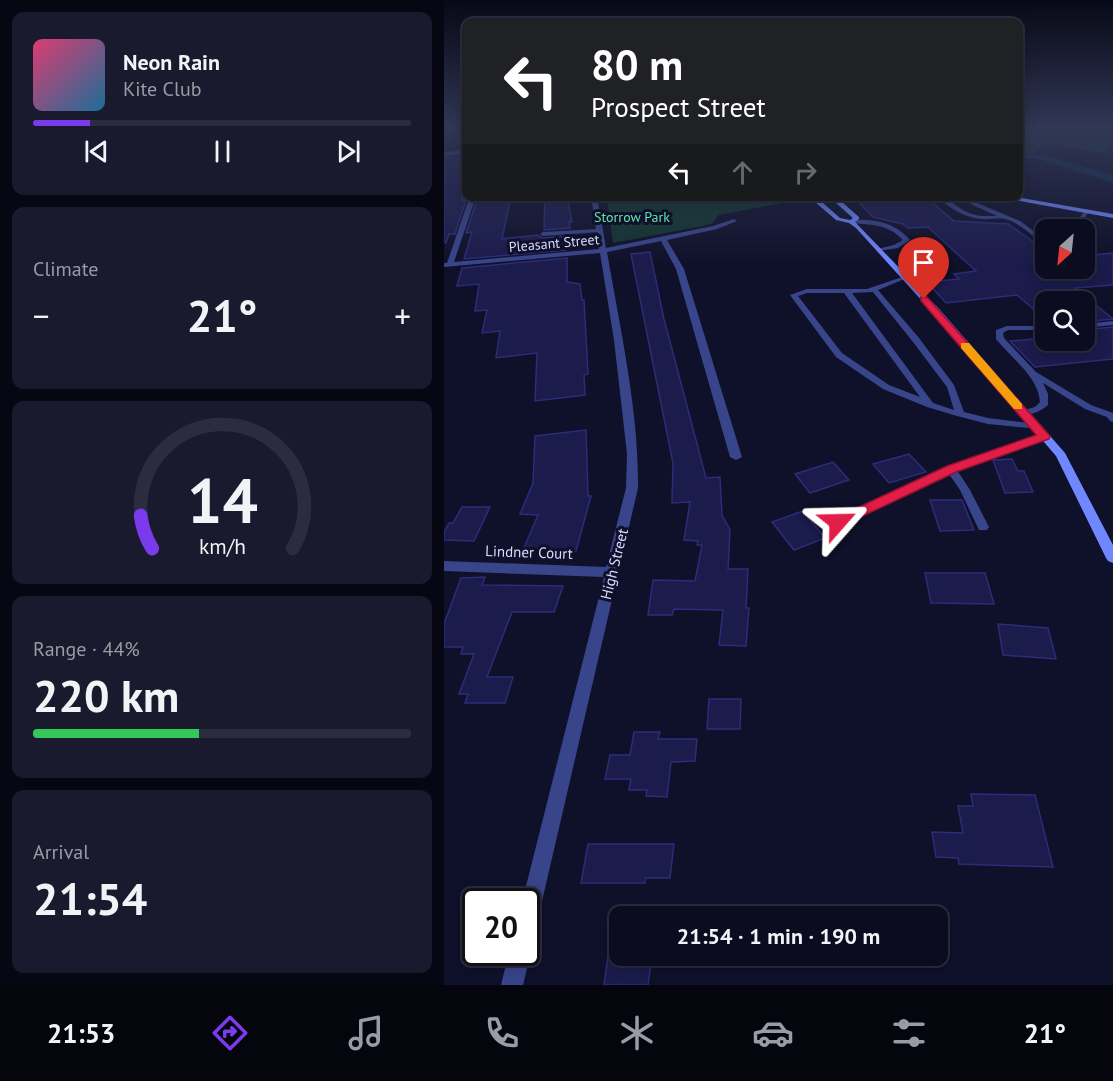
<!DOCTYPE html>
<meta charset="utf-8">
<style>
:root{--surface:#0b0c20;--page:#191a2d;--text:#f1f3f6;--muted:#9a9ba5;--line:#2b2c3e;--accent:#7c3aed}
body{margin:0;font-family:"PT Sans",sans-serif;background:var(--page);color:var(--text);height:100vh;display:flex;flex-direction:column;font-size:22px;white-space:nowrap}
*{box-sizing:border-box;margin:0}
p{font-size:20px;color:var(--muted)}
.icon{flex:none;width:33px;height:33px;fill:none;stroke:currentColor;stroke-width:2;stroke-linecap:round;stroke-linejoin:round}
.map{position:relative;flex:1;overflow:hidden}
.sheet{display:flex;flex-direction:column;gap:12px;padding:12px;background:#060712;width:444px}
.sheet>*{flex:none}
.hud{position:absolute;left:18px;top:18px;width:561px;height:183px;border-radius:12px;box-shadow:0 3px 15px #0003,0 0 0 2px var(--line);background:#202124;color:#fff;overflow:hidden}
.needle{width:39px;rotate:207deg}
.fabs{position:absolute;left:591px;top:219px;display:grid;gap:12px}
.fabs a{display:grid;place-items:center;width:60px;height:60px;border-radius:12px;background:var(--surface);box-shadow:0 3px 15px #0003,0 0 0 2px var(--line);font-size:30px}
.speed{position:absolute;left:18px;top:888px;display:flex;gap:12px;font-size:30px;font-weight:700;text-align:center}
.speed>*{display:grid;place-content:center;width:78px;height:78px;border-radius:50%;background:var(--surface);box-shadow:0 3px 15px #0003,0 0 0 2px var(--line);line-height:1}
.speed .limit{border:3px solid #111;border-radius:9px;background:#fff;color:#111}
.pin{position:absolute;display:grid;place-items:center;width:51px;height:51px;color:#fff;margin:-62px -26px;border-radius:50% 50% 50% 0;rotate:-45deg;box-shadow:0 0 6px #0007}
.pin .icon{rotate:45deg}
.me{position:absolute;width:66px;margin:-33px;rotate:65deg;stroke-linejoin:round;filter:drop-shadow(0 0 4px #0008)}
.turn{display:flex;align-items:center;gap:21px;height:126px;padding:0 30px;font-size:27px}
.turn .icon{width:78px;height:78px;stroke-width:2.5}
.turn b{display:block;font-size:42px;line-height:51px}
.lanes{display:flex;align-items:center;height:57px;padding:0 30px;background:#0003;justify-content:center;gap:30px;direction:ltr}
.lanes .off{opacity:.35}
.big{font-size:45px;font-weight:600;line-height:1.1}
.sheet .tile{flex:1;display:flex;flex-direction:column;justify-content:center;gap:9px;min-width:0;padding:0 21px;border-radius:12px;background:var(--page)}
.sheet .dial{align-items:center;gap:0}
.dial svg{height:156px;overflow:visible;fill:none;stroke:var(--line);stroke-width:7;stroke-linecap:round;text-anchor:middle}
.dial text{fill:var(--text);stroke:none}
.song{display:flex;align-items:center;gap:18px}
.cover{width:72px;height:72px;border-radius:9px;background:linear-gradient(135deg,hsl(340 70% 55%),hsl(200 70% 35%))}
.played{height:6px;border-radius:3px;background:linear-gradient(90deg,var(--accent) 15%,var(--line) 15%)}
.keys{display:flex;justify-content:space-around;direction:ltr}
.heat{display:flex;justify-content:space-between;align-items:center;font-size:33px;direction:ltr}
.charge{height:9px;border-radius:4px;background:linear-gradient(90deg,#34c759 44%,var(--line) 0)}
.trip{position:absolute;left:165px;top:906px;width:339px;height:60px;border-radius:12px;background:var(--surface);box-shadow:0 3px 15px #0003,0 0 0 2px var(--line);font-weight:600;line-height:60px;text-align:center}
.dock{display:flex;height:96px;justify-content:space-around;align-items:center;background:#04050d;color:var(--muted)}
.dock .icon{width:42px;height:42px}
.dock .active{color:var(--accent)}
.dock b{font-size:27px;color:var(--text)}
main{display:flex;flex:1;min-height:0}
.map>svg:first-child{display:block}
</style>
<main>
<section class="sheet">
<div class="tile">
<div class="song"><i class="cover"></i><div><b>Neon Rain</b><p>Kite Club</p></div></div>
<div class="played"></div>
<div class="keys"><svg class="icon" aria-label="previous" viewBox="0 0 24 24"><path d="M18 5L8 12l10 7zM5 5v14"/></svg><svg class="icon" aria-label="pause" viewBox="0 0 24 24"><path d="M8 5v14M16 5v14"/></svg><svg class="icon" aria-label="next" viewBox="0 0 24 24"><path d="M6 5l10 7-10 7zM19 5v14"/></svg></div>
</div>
<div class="tile"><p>Climate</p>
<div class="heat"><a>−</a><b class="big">21°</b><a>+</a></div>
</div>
<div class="tile dial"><svg viewBox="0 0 100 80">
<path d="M14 69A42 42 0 1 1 86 69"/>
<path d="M14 69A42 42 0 0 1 8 52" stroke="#7c3aed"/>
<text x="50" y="56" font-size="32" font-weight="700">14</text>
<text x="50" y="72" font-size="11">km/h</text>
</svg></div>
<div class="tile"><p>Range · 44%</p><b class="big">220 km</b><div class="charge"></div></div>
<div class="tile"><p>Arrival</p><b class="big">21:54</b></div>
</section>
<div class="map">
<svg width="669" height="985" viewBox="0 0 669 985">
<rect width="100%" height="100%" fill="#0f102a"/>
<g fill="#12352d">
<polygon points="575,127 669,127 669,140 664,151 669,154 605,145 595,146 589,154 575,152"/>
<polygon points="357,197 360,199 274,215 269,223 259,226 169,243 163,197"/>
</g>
<polygon fill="#082d4b" points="575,153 606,157 669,175 669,183 597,160 575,157"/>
<g fill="#1b1b4c" stroke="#2c2c79" stroke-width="1.5">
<polygon points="22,157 22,174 17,187 22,187 17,200 22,200 11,234 5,234 2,243 0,242 0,158"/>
<polygon points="101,196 123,196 128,222 125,222 126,228 100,230"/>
<polygon points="409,196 480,196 510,221 564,224 602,251 602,268 625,268 640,280 640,259 648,255 669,253 669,285 631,288 669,319 640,322 640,302 602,302 602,320 573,295 502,303 483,282 515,279 510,274 532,271 484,227 464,228 459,224 429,217"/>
<polygon points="67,197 58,239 94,235 99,238 126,236 127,245 122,245 122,250 20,259 28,232 22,233 33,199"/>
<polygon points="206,252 220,319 262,478 276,477 278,515 286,530 284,569 304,569 302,608 305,608 302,646 275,645 279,610 230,609 228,615 204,615 209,580 251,581 258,545 253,545 254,541 240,540 246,502 228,503 229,463 187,254"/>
<polygon points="123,258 123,282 136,284 138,300 140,300 144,374 140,375 141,395 91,401 93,353 52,358 56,331 38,333 43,310 31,311 35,284 13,286 18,268"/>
<polygon points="669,327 669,359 591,367 566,341 602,338 602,340 611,340 617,346 640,344 640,330"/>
<polygon points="142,430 144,496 147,496 132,551 79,550 94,515 76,514 89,483 91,436"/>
<polygon points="465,454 482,472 445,483 429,464"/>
<polygon points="568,459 574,471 580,471 589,492 561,493 549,460"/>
<polygon points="389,462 405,480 366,493 351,474"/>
<polygon points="486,500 518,500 530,530 496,531"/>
<polygon points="18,507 46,507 30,541 0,540 0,532 5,523 9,523"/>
<polygon points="359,511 381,538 350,550 328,522"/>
<polygon points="481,573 541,573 550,604 487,603"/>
<polygon points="41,577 38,585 119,586 110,612 68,612 43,677 69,677 61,703 21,703 24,694 15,694 30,654 17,654 19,647 0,647 0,624 17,578"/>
<polygon points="554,624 604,628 612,659 559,655"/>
<polygon points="265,699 297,699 296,729 263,729"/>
<polygon points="190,732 216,732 214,739 253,739 251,761 227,762 223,797 202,796 203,790 185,790 187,779 161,779 166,755 186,755"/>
<polygon points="527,794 591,795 609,867 515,864 514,858 492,857 488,832 519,833 514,806 529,806"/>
<polygon points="144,844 230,844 226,878 202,878 201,883 137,883"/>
<polygon points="164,956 208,956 204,985 160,985"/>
</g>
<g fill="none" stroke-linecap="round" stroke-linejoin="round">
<g fill="#38458b" fill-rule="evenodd">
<path d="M491,196C503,196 513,208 525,213C534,217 544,216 553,216L509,196H517L576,221L602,240V245C588,237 577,223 561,219C555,217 545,220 538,219C520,218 505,207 491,196Z"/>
<polygon points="642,209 645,211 639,221 641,230 640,231 635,230 633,221"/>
<path d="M407,220C431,219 450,222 466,240L454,248L433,251V249L450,245L459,240C443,223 427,225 405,223V221Z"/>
<polygon points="154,229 157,231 156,232 99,236 96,234 99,232"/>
<polygon points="640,231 653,250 640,257 640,252 646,249 640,239"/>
<path d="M458,277L463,278L434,290L475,338L510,385L520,412L544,418L592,424L595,425L597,427L595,429L544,424L513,416L483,407L439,389L392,357L346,295L363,289H423ZM429,292L469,342L503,387L510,410L489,403L408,293ZM363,293H400L476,397L445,385L398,353L354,296Z"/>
<polygon points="669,321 669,325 640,328 640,324"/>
<path d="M563,326H602V330H564L559,333L560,338L592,372L647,405L669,413V422L666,421L663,417L641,409L599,383L604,394V405C597,411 587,416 577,415L575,413L577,411L591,407L596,402C594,376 568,359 552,339V330Z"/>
<polygon points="600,433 603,434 605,436 603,438 513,470 526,490 545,527 543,530 535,530 516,490 505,474 399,525 395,526 389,522 391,519 503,467"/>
</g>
<g fill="#38458b" fill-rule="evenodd">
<polygon points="22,150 22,154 0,156 0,152"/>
<path d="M26,196H32L10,262L155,249L147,196H153L162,248L269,226L290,219L293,221L273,229L223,240L240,269L298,457L292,460L286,457L232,269L217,241L163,252C176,328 195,411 194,488L92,927L89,934L82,937V902H78L160,577L0,571V561L162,567L182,488L183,454L170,340L156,253L0,267V263H3Z"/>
<polygon points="82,944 87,952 79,985 57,985 65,952 82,952"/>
</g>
<g fill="#7088ff" fill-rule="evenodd">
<polygon points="364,196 371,196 396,218 406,220 409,218 384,196 391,196 415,217 415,219 411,222 496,310 621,453 669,545 669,563 664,561 662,558 612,456 490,314 412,228 405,223 392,220"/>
<polygon points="549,196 566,196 669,214 669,218"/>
</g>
</g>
<linearGradient id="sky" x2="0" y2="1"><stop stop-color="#080917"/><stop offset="0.48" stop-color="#313755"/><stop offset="1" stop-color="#313755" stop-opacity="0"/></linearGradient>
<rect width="669" height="265" fill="url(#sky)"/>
<polygon fill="#e11d48" stroke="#92132f" stroke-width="1.5" points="477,297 483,297 606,436 605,439 512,472 400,525 389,525 387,522 389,519 503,466 592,435 477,301"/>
<polygon fill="#f59e0b" points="517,343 525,343 578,404 578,409 570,409 517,348"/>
<g text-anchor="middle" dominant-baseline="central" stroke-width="6" stroke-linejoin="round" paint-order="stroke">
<g font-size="14" fill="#5ee6aa" stroke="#0f102a">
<text x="188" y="217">Storrow Park</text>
</g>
<g font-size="14" fill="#d9dcff" stroke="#0f102a">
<text transform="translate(110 243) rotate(-5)">Pleasant Street</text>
</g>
<g font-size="15" fill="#d9dcff" stroke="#0f102a">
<text transform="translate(85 552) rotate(2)">Lindner Court</text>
<text transform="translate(170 564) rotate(-76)">High Street</text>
</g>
</g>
</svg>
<div class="fabs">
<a><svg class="needle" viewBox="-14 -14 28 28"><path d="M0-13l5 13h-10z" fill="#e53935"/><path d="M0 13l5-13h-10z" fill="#9a9ba5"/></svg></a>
<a><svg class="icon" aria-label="search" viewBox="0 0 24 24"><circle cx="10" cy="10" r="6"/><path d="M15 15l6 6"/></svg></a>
</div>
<div class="speed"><div class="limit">20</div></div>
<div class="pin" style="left:480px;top:299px;background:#d93025"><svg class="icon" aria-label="arrive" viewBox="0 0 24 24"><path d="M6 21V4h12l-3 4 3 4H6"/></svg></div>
<svg class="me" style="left:394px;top:522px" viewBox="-20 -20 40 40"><path d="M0-17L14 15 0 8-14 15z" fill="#e11d48" stroke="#fff" stroke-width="4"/></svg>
<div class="trip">21:54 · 1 min · 190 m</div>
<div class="hud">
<div class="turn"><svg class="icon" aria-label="left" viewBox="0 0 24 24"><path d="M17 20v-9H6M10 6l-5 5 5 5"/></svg><div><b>80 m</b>Prospect Street</div></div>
<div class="lanes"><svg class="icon" aria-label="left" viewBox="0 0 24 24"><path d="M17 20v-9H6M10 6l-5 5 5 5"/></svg><svg class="icon off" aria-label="ahead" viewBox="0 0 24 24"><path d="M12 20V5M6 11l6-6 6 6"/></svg><svg class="icon off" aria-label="right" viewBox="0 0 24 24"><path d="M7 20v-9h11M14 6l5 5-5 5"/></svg></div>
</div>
</div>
</main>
<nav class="dock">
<b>21:53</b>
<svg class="icon active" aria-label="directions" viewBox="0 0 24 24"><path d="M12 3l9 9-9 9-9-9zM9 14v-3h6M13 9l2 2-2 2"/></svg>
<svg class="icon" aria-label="music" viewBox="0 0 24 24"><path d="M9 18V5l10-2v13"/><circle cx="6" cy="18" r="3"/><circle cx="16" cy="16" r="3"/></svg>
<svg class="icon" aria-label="phone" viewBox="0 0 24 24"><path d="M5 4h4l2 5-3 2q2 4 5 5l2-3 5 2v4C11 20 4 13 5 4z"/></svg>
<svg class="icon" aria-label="climate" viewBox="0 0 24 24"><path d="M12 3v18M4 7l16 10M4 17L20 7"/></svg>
<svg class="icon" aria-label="car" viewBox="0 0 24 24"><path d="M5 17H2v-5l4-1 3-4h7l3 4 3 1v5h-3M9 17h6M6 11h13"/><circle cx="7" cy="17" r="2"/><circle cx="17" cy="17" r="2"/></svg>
<svg class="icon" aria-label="filters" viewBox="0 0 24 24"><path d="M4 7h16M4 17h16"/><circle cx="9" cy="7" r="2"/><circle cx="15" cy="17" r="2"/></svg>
<b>21°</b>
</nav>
